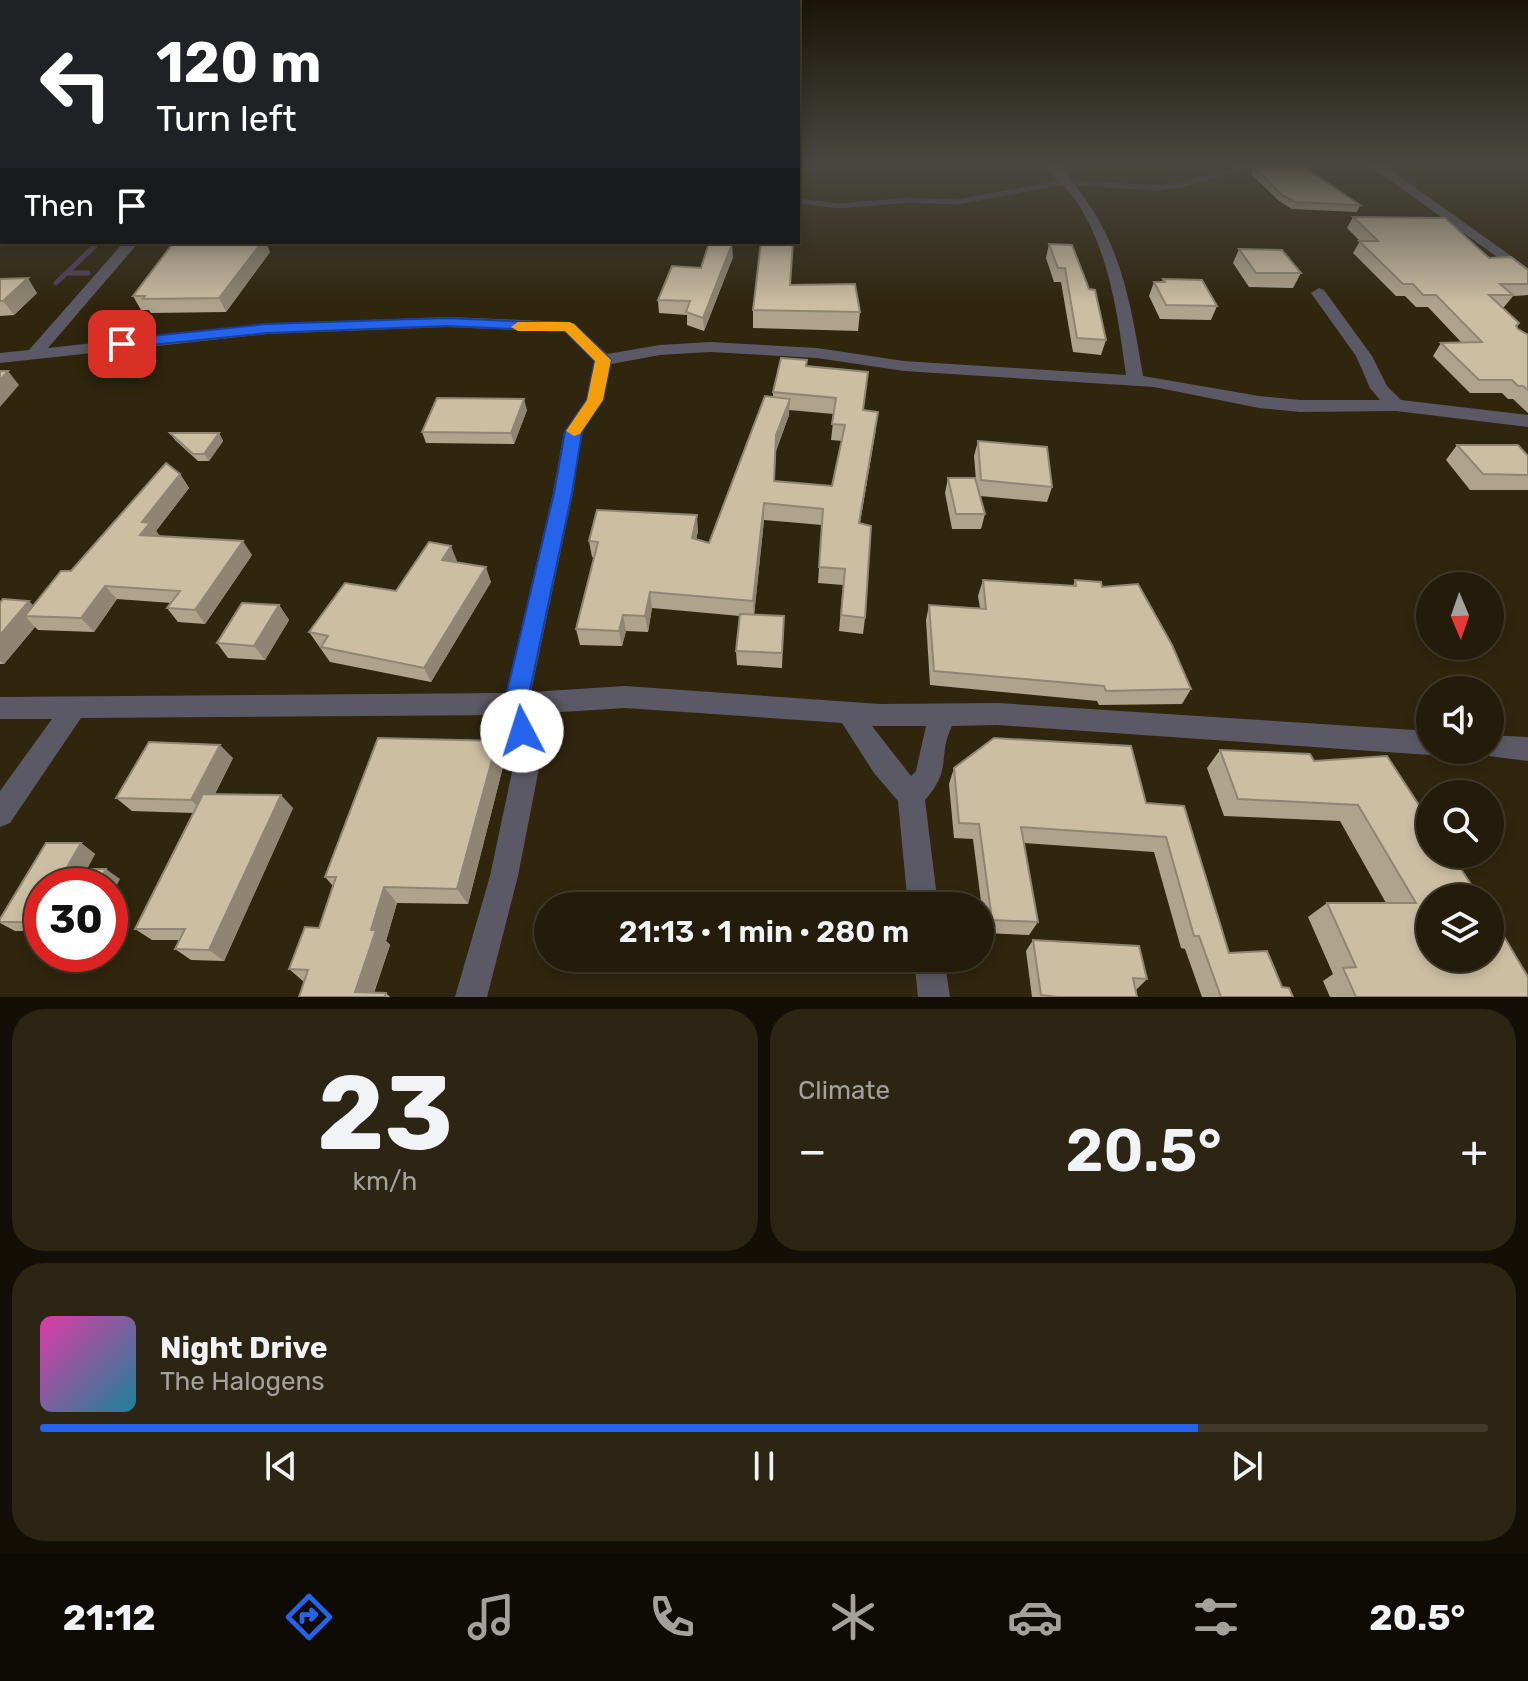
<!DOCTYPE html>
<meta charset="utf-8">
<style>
:root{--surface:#241c0a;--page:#2c2513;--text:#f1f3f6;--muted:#a3a19c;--line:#413a2b;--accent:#2563eb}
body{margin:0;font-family:Rubik,sans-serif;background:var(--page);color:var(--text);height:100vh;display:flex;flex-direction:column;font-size:30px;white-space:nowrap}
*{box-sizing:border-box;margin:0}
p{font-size:26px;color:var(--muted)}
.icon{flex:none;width:44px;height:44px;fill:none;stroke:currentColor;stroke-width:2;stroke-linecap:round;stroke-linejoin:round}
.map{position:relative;height:997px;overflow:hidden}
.drawer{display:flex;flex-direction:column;gap:12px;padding:12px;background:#140f06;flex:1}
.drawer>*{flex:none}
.hud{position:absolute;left:0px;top:0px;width:800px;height:244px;box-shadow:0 4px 12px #0003,0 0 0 2px var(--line);background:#202124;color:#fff;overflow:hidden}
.needle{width:52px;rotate:178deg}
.controls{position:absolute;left:1416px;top:572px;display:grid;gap:16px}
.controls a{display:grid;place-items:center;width:88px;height:88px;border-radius:50%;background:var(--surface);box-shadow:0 4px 12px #0003,0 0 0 2px var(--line);font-size:40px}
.speed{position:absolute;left:24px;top:868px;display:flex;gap:16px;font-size:40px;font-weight:700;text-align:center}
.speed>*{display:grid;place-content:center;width:104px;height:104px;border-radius:50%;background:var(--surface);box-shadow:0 4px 12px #0003,0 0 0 2px var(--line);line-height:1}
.speed .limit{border:12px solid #d22;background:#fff;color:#111}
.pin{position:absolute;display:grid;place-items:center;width:68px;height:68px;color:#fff;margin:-34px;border-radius:16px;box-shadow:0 4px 12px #0006}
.me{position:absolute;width:88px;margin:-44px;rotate:355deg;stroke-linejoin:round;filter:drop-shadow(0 0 6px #0008)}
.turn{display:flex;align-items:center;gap:28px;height:168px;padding:0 24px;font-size:36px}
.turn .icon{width:104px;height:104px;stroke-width:2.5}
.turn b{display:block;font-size:56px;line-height:68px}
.then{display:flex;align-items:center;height:76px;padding:0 24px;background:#0003;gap:16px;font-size:30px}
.big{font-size:60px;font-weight:600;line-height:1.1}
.drawer .tile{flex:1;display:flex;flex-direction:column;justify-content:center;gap:12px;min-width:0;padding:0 28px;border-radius:32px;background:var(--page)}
.drawer .dial{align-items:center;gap:0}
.dial b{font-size:104px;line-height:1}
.song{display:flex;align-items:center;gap:24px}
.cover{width:96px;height:96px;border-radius:12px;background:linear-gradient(135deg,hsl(320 70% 55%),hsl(190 70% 35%))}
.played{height:8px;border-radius:4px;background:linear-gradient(90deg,var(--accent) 80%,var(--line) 80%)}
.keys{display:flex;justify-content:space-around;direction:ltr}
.heat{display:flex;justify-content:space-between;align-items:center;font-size:44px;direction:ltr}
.drawer .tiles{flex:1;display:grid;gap:12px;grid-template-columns:1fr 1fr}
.tile:last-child{grid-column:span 2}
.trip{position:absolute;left:534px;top:892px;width:460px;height:80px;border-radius:40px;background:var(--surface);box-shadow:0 4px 12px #0003,0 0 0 2px var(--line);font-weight:600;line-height:80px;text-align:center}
.tabs{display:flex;height:128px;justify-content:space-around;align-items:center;background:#0e0b04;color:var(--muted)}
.tabs .icon{width:56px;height:56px}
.tabs .selected{color:var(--accent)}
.tabs b{font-size:36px;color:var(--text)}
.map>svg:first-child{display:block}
</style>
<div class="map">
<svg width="1528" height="997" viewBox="0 0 1528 997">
<rect width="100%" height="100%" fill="#30260e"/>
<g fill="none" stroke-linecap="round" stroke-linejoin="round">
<g stroke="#4f405e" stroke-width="5">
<polyline points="798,201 840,206 908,200 957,202 1065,182 1155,188 1180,185 1247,166"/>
<polyline points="67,273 88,273"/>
<polyline points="56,283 99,242"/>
</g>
<g fill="#5b5965" fill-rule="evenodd">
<path d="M1045,166H1058C1119,229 1129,293 1143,376L1259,396L1300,400H1380L1370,388L1356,356L1311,293L1319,288L1324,290L1372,356L1387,386L1401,400L1528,415V427L1396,411L1300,412L1259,408L1154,387L904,371L817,358L710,352L660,355L611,364L604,400L582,432L573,493L531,692L625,686L880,704L997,703L1430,731V750L1439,751L1430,755L997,725L952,726C937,757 953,769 925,800L938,906H908L898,801L874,773L842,723L625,708L531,714L541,758L518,876L487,997H455L490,876L515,758L506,715L81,718L10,823L0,827V791L52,719H0V697L506,693L553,493L564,432L586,400L594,361L565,332L447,327L267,334L0,363V353L29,350L124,242H139L48,348L267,324L447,317L569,322L575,324L607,354L660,345L710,342L817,348L904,361L1126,375C1118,317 1110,254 1078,204C1069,190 1056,179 1045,166ZM872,726H926L916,771L911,776Z"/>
<polygon points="1370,166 1385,166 1528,268 1528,279"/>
<polygon points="1490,735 1528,737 1528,761 1481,755 1478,750 1490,750"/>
<polygon points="914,958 944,958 950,997 918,997"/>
</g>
</g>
<g fill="#afa38c" fill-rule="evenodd">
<polygon points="1254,167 1360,205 1357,212 1292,209 1279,201 1251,174"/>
<polygon points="1353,217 1489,258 1528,270 1528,295 1513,296 1504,307 1502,307 1519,323 1517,327 1518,329 1528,335 1528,413 1513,399 1508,399 1502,393 1470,393 1433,356 1441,343 1462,343 1428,307 1416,307 1405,296 1396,296 1353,253 1360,241 1347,228"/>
<polygon points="1049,244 1072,245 1106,340 1101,355 1073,352 1061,282 1054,282 1046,258"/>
<polygon points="1239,249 1301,273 1293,288 1249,287 1233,263"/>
<polygon points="270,252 226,312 151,313 149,310 141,310 133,296"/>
<polygon points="733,257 704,331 687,325 687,315 659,313 658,300 701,268"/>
<polygon points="0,279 37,293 14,315 0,316"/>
<polygon points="1163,279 1217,306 1211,320 1160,319 1149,296 1154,282 1162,282"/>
<polygon points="791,285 860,312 858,331 753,328 753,310"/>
<path d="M807,366L863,410L876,428L860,523L865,618L863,634L839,631L843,585L818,583L822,525L764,520L754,614L784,616L782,668L737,665L736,651L740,616L652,608L648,632L626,631L622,646L580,645L576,629L594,558L592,557L589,541L698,531L696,539L709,543L773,397V392ZM789,410L834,414L831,440L842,441L832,486L774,481L776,451L789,415Z"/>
<polygon points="527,410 514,444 426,443 422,432"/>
<polygon points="170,433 219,433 223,441 209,461 198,461 175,440"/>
<polygon points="978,441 1052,487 1047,502 980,496 985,514 981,529 952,529 945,493 948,478 976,480 974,456"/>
<polygon points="1457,445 1528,456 1528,490 1470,490 1446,460"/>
<polygon points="180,474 189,488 156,531 160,536 252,555 205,624 178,622 167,608 171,603 117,599 94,632 38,630 35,627 4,664 0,664 0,603 34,605"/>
<polygon points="457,561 456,562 491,582 431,682 330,662 309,632"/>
<polygon points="983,580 1073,586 1075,580 1102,587 1191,689 1182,704 1099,705 1097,701 930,685 926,620 929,605 980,608 978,596"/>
<polygon points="279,605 289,620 265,660 228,658 217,643"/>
<polygon points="1220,750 1314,761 1387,756 1528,997 1330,997 1323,981 1333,974 1308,917 1327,903 1386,903 1340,821 1224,816 1207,768"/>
<polygon points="233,758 215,794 293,808 224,961 191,960 175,949 179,940 152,940 135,929 193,813 132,811 116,798"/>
<polygon points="505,759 468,904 397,903 386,941 390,945 374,993 386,993 390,997 299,997 304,982 289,969 319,928 333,886 325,877"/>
<polygon points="954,768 1146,803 1184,806 1229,953 1282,987 1293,997 1202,997 1185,949 1181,948 1154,852 1024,843 1038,922 1029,935 985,933 973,839 954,838 949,784"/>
<polygon points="81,843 95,854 87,869 120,879 42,886 42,931 15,931 0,923 0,919"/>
<polygon points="1033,940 1147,979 1136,990 1137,997 1032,997 1026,951"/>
</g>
<g fill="#8f8572">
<polygon points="262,242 266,242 270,252 226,312 219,298"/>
<polygon points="732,244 733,257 704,331 703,318"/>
<polygon points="28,278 37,293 14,315 3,301"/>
<polygon points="8,371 19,385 0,407 0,380"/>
<polygon points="524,399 527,410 514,444 511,433"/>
<polygon points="790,399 789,415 776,451 773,497 776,435"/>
<polygon points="878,412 876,428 857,539 859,523"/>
<polygon points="219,433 223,441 209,461 204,454"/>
<polygon points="180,474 189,488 156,531 161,537 140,535 142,522"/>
<polygon points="764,503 764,520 754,617 753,601"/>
<polygon points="697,515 698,531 693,554 692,538"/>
<polygon points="243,541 252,555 205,624 195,610"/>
<polygon points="451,546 457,561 448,575 442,560"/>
<polygon points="486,567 491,582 431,682 424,668"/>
<polygon points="105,586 117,599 94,632 81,618"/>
<polygon points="650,592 652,608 648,632 645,616"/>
<polygon points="29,601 44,616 25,616 35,627 4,664 0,661 0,635"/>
<polygon points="279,605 289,620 265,660 254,646"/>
<polygon points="623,615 626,631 622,646 619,631"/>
<polygon points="497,741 505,759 468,904 457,889"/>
<polygon points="220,745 233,758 205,813 191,800"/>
<polygon points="281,795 293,808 224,961 209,950"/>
<polygon points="81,843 95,854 81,879 66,869"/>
<polygon points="106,869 120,879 110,898 110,886 97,886"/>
<polygon points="384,887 397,903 386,941 390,945 372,997 355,992 371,930"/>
</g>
<g fill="#ccbea3" stroke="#8f8572" stroke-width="2">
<polygon points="1264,166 1303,166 1360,205 1295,202 1282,195 1254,167"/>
<polygon points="1353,217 1445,218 1489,258 1511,257 1528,270 1528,284 1500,284 1513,295 1489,295 1519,323 1516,326 1518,329 1528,335 1528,390 1523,386 1518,386 1512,380 1479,380 1441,343 1482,342 1436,295 1423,295 1413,284 1403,284 1359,241 1378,241"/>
<polygon points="174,242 262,242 219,298 143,299 145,296 133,296"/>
<polygon points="761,242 793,242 790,285 855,284 860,312 753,310"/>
<polygon points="709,243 732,244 703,318 686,312 690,301 658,300 672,266 701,268"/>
<polygon points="1049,244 1072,245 1089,289 1095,290 1106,340 1077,338 1065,268 1058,268"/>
<polygon points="1239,249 1282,250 1301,273 1256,273"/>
<polygon points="28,278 3,301 0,301 0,279"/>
<polygon points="1163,279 1202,280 1217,306 1166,305 1154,282 1165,282"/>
<polygon points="781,358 807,360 806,366 868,372 863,410 878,412 859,523 871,526 865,618 841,615 845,569 819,567 823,509 764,503 753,601 650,592 645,616 623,615 619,631 576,629 598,542 589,541 597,510 697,515 692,538 709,543 765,396 790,399 776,435 774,481 832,486 845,425 832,424 836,398 773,392"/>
<polygon points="0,371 8,371 0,380"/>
<polygon points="437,398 524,399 511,433 422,432"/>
<polygon points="170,433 219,433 204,454 193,454"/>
<polygon points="978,441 1047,447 1052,487 981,480"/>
<polygon points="1457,445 1518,445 1528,456 1528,475 1483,474"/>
<polygon points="166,463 180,474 142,522 150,523 140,535 243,541 195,610 167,608 180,591 105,586 81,618 25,616 61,571 71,571"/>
<polygon points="948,478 975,478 985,514 956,514"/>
<polygon points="429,542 451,546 442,560 486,567 424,668 321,647 328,636 309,632 345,583 396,591"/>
<polygon points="983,580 1076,586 1075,580 1101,582 1102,587 1138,584 1172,645 1191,689 1106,691 1104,686 934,671 929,605 986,609"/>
<polygon points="3,599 29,601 0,635 0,603"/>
<polygon points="242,603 279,605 254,646 217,643"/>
<polygon points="740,614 784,616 782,653 736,651"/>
<polygon points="378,738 497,741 457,889 384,887 371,930 376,930 355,992 386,993 385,997 299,997 308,970 289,969 305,927 319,928 336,877 325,877"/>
<polygon points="994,738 1131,746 1146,803 1184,806 1229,953 1267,951 1282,987 1289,988 1293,997 1221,997 1199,936 1194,936 1166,837 1021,827 1038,922 992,920 979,824 959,823 954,768"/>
<polygon points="149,742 220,745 191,800 116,798"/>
<polygon points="1220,750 1310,754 1314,761 1387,756 1430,822 1430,854 1451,854 1480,898 1430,898 1430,958 1490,958 1490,913 1528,977 1528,997 1356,997 1343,968 1356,967 1327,903 1416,903 1358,805 1238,799"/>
<polygon points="203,794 281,795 209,950 175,949 185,929 135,929"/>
<polygon points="46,843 81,843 66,869 106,869 97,886 42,886 42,922 0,922 0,919"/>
<polygon points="1033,940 1139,946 1147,979 1133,978 1137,997 1058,997 1041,995"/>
</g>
<linearGradient id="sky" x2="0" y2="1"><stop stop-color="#1a1508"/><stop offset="0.54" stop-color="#484741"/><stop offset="1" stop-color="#484741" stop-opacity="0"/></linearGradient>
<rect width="1528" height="306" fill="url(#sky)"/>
<polygon fill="#2563eb" stroke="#184099" stroke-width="2" points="447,318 574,324 611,360 603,400 582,432 572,493 527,704 534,731 530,738 522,741 514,738 504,704 554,493 565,432 587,400 595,361 565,331 447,326 267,333 122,348 115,344 122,339 267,324"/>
<polygon fill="#f59e0b" points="569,322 574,324 611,360 603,400 580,434 574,436 566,431 587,400 595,361 565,331 518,331 511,327 518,322"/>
</svg>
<div class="controls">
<a><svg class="needle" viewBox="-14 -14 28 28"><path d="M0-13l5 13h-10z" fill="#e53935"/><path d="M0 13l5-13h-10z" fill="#a3a19c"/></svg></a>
<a><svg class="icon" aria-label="sound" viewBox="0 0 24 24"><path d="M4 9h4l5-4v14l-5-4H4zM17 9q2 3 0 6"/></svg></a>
<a><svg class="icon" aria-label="search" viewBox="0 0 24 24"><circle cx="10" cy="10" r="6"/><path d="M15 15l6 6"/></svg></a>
<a><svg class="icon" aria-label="layers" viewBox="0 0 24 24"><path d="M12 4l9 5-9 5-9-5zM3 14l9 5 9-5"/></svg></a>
</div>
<div class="speed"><div class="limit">30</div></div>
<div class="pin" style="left:122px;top:344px;background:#d93025"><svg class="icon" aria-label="arrive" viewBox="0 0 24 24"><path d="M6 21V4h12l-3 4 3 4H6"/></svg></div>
<svg class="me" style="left:522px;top:731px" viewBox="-20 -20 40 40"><circle r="19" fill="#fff"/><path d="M0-13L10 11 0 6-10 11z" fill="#2563eb"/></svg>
<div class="trip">21:13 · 1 min · 280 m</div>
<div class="hud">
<div class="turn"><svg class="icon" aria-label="left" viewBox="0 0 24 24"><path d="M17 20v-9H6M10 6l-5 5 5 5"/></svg><div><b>120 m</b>Turn left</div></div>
<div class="then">Then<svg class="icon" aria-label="arrive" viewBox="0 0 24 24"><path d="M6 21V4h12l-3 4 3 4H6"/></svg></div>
</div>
</div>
<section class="drawer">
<div class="tiles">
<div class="tile dial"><b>23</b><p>km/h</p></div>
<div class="tile"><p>Climate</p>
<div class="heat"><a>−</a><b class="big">20.5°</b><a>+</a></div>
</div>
<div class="tile">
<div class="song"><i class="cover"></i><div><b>Night Drive</b><p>The Halogens</p></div></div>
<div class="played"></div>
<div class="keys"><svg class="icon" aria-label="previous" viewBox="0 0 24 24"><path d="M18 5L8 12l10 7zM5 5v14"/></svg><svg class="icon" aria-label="pause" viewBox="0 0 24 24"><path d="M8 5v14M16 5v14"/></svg><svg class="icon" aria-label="next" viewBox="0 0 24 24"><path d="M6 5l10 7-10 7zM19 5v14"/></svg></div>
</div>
</div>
</section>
<nav class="tabs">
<b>21:12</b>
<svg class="icon selected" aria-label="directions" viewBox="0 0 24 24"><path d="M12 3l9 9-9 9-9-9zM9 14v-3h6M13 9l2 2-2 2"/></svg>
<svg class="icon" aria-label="music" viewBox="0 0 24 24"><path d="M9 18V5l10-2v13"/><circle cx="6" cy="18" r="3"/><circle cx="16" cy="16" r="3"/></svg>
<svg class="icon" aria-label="phone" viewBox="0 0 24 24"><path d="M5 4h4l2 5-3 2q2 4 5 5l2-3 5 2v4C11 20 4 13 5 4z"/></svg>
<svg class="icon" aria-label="climate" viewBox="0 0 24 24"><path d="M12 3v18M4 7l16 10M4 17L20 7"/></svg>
<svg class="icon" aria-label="car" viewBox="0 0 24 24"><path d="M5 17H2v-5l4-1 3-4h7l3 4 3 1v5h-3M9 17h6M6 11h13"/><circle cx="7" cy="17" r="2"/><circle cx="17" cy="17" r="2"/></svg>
<svg class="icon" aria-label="filters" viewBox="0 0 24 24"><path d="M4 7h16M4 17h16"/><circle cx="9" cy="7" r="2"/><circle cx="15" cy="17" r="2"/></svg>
<b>20.5°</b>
</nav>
